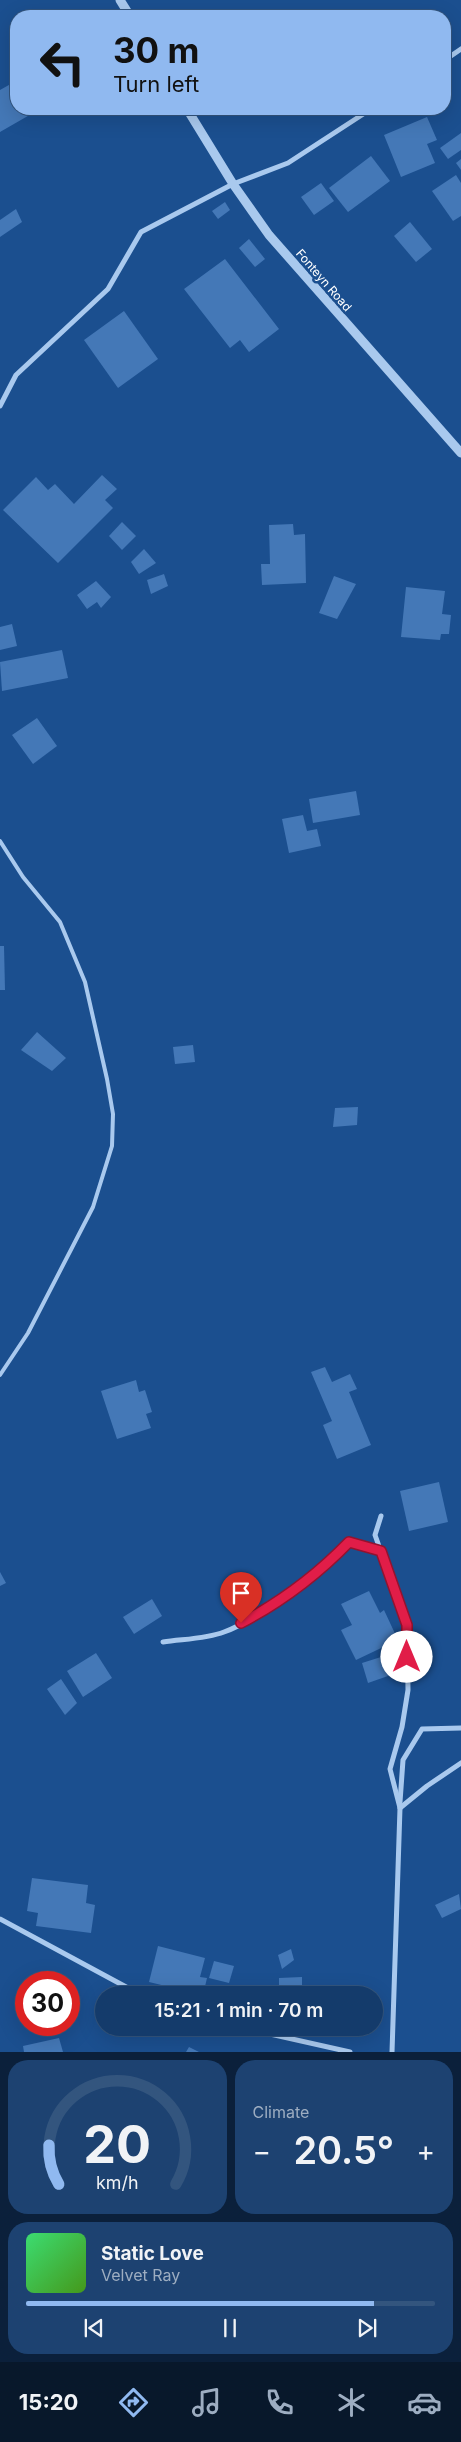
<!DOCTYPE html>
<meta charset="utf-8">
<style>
:root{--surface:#143b6b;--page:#1d4271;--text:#f1f3f6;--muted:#9dadc1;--line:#33557e;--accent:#90b9f0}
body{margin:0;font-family:Inter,sans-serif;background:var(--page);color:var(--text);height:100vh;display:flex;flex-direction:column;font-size:19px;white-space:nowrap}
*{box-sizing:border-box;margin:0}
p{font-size:16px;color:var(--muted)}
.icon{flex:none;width:28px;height:28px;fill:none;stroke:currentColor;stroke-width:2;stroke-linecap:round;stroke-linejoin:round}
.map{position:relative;height:2052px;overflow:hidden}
.details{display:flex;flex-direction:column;gap:8px;padding:8px;background:#0b203b;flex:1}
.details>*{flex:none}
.top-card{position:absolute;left:10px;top:10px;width:441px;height:105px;border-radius:20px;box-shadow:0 5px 20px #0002,0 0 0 1px var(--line);background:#90b9f0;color:#111;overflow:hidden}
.speed{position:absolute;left:15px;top:1971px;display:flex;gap:10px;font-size:25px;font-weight:700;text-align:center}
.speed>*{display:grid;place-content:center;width:65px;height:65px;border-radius:50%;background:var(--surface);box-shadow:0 5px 20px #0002,0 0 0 1px var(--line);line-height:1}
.speed .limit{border:8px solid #d22;background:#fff;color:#111}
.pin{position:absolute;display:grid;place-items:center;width:42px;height:42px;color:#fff;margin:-51px -21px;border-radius:50% 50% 50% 0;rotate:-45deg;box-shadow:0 0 5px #0007}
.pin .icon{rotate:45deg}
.me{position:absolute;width:55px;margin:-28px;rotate:0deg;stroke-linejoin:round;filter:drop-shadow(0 0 4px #0008)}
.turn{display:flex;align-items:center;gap:18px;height:105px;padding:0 20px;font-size:22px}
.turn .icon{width:65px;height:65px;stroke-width:2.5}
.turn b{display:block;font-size:35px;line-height:42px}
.big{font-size:38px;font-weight:600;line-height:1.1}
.details .card{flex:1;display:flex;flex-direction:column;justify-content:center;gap:8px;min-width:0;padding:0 18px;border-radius:20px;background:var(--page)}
.details .dial{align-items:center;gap:0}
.dial svg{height:130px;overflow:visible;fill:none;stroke:var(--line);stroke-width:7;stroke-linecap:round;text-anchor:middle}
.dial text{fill:var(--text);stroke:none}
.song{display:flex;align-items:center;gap:15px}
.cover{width:60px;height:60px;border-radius:8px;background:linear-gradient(135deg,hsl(140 70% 55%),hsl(100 70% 35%))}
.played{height:5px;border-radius:2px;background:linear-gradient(90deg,var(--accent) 85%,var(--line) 85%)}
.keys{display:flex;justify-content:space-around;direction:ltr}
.heat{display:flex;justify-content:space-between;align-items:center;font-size:28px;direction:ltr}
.details .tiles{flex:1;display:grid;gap:8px;grid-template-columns:1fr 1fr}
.card:last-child{grid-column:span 2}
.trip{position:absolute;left:95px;top:1986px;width:288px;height:50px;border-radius:25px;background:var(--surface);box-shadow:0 5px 20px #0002,0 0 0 1px var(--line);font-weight:600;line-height:50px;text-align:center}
.dock{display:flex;height:80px;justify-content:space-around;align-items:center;background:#08182b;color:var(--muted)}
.dock .icon{width:35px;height:35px}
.dock .selected{color:var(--accent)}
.dock b{font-size:22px;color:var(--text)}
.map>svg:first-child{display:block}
</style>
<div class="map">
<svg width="461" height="2052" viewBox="0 0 461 2052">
<rect width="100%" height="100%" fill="#1b4f8f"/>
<g fill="#4478b7">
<polygon points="16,81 16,109 40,109 0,132 0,90"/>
<polygon points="427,117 437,140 427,144 435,163 401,177 384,135"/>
<polygon points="461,133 461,150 448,159 440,148"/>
<polygon points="371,156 390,181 348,212 329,188"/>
<polygon points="461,159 461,170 456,163"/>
<polygon points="456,175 461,183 461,216 453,221 432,191"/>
<polygon points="321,183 334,201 314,215 301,197"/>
<polygon points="225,202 230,210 218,219 212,211"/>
<polygon points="16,209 22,222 0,237 0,220"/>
<polygon points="410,222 432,249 416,262 394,236"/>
<polygon points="249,239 265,259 255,267 239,248"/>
<polygon points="225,259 279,329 249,352 240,340 230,348 184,289"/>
<polygon points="124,311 158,359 118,388 84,340"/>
<polygon points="102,475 117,489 105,500 113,508 58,563 3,510 36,477 48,490 55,484 74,504"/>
<polygon points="122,522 136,536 122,550 109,536"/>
<polygon points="293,524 294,535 305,534 306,583 262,585 261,564 270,564 269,525"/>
<polygon points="144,549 156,563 139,574 131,562"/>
<polygon points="164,574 168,586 151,594 147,580"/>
<polygon points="334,576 356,584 337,619 319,613"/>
<polygon points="96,581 111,597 101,608 97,602 87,609 77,595"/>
<polygon points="406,587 445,591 442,614 451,615 449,634 441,634 440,640 401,637"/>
<polygon points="12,624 17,646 0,650 0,627"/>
<polygon points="62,650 68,678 2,691 0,662"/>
<polygon points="37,718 57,746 33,764 12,735"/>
<polygon points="356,791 360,815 313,823 309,799"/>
<polygon points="303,815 307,831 317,829 321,846 289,853 282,819"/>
<polygon points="0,946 4,946 5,990 0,990"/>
<polygon points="37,1032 66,1058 52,1071 21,1050"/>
<polygon points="193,1045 195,1062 175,1064 173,1047"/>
<polygon points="358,1107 357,1125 333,1127 335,1108"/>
<polygon points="325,1367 332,1382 350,1374 357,1389 349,1392 371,1445 337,1459 323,1425 332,1421 311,1372"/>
<polygon points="136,1380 139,1392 145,1390 152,1412 146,1414 151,1428 117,1439 101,1391"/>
<polygon points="439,1482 448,1522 409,1531 400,1491"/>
<polygon points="0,1572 6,1583 0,1586"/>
<polygon points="369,1591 380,1613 384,1610 398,1640 356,1660 341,1630 352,1625 341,1604"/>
<polygon points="152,1599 162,1616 134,1634 123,1617"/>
<polygon points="96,1653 112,1678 83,1697 67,1671"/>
<polygon points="381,1657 388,1676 368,1683 362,1663"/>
<polygon points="61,1679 77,1703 65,1715 47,1689"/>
<polygon points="32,1878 88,1885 86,1903 95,1905 91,1933 36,1926 38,1913 27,1911"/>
<polygon points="459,1894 461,1909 442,1918 435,1905"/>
<polygon points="158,1946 205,1958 200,1977 207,1978 203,1995 149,1982"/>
<polygon points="291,1949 294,1960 282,1969 278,1955"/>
<polygon points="214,1961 234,1966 229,1983 209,1978"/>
<polygon points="302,1977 302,1995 279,1995 279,1978"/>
<polygon points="59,2038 63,2052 24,2052 23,2046"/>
<polygon points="189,2047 199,2052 186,2052"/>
</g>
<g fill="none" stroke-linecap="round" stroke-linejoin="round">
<polyline stroke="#a9c9ee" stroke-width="4" points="0,841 23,877 60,922 85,982 107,1079 113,1114 112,1146 93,1207 28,1333 0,1375"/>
<g stroke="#a9c9ee" stroke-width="5">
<polyline points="445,60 461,49"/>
<polyline points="0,406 16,375 108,289 141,232 233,184 288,163 371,109"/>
<polyline points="381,1516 375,1535 407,1625 408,1690 402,1727 390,1769 400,1808 392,2052"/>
<path d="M163,1642C183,1639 206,1639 224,1632C262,1618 321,1571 349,1542L381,1551"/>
<polyline points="400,1802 403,1760 422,1729 461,1728"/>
<polyline points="400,1808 427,1786 461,1763"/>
<polyline points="0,1919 141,1995"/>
<polyline points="243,2028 350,2052"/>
</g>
<g stroke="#a9c9ee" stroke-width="9">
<polyline points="120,0 130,16"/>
<polyline points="187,109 233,184 269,235 461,453"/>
</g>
</g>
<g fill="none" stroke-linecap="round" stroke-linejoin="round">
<g stroke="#92132f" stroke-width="12">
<path id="route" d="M241,1623C281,1602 318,1574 349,1542L381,1551L407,1625V1657"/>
</g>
<use href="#route" stroke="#e11d48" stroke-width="9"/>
</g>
<g text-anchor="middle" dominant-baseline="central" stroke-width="5" stroke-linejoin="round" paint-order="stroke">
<g font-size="12" fill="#fff" stroke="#1b4f8f">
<text transform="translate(324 280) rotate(49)">Fonteyn Road</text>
</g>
</g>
</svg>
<div class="speed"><div class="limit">30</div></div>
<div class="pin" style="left:241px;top:1623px;background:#d93025"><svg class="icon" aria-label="arrive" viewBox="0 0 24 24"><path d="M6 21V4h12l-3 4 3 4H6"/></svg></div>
<svg class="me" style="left:407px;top:1657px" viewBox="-20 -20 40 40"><circle r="19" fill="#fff"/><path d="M0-13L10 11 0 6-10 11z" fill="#e11d48"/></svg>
<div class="trip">15:21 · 1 min · 70 m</div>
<div class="top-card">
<div class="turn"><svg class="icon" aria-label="left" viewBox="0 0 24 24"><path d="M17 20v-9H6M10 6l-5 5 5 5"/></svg><div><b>30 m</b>Turn left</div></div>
</div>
</div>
<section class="details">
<div class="tiles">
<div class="card dial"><svg viewBox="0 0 100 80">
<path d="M14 69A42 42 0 1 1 86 69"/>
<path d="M14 69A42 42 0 0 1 8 45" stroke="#90b9f0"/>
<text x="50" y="56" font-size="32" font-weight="700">20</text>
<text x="50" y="72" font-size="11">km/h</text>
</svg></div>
<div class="card"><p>Climate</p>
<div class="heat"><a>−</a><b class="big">20.5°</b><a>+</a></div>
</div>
<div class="card">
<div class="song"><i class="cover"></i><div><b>Static Love</b><p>Velvet Ray</p></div></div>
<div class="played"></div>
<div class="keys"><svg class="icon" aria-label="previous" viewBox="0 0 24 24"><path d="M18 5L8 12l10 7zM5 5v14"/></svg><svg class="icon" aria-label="pause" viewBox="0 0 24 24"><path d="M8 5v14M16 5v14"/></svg><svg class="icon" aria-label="next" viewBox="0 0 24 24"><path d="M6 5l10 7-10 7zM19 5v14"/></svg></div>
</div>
</div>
</section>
<nav class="dock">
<b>15:20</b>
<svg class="icon selected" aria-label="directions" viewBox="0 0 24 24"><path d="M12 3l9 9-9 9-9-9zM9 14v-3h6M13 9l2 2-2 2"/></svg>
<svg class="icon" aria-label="music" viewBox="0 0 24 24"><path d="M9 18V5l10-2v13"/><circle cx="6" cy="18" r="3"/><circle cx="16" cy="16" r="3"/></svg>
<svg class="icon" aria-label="phone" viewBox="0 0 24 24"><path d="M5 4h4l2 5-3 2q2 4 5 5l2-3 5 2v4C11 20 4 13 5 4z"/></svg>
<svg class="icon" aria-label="climate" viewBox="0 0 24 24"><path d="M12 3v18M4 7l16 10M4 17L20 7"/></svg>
<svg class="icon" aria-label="car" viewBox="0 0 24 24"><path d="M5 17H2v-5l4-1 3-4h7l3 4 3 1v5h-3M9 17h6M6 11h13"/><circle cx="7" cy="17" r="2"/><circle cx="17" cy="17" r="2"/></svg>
</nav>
